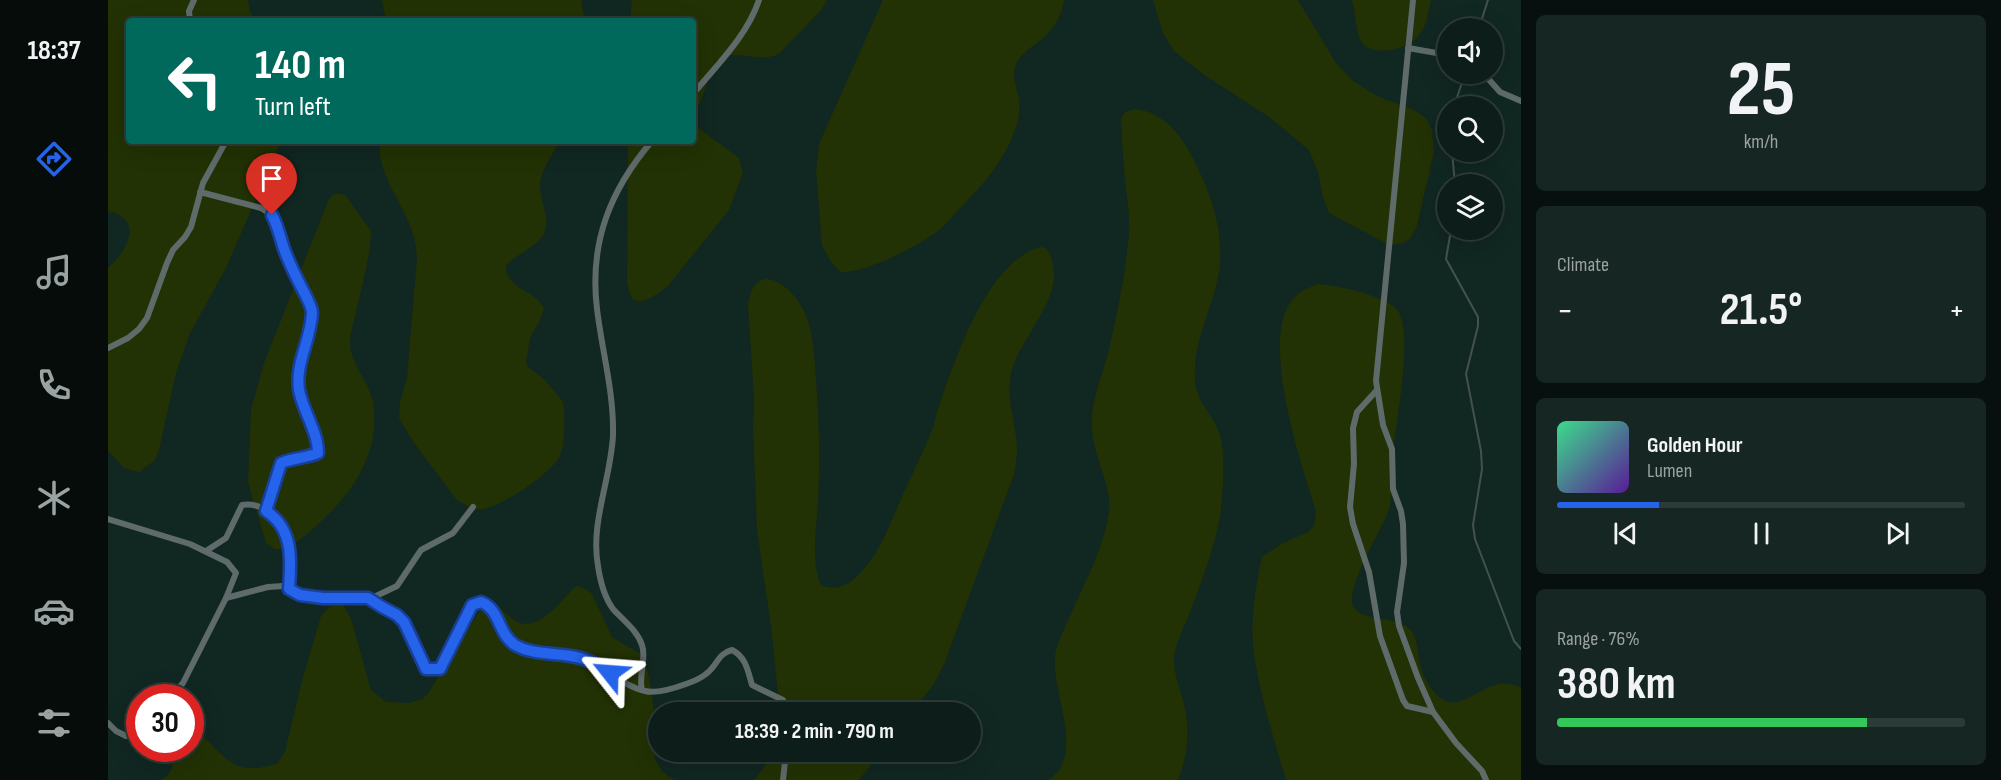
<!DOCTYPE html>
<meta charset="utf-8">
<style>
:root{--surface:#0d1d19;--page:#162622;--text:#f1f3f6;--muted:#9aa2a2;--line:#2d3b38;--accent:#2563eb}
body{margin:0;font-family:"Sofia Sans Condensed",sans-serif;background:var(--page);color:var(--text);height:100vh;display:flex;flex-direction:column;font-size:22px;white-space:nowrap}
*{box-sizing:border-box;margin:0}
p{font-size:20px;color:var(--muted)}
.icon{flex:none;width:33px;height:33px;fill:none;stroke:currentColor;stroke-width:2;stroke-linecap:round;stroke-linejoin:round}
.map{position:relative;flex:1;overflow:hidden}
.drawer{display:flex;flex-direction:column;gap:15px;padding:15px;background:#07100e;width:480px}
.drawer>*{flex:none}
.top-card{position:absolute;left:18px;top:18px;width:570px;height:126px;border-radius:6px;box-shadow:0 6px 24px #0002,0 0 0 2px var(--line);background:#00695c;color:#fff;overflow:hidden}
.buttons{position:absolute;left:1329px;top:18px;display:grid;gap:12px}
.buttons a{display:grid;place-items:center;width:66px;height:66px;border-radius:50%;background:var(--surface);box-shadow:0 6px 24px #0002,0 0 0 2px var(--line);font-size:30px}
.speed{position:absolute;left:18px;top:684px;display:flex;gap:12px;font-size:30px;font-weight:700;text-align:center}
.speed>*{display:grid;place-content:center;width:78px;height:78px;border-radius:50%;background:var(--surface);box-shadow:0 6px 24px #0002,0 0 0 2px var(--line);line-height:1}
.speed .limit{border:9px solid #d22;background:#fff;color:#111}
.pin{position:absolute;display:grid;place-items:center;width:51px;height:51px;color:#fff;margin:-62px -26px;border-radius:50% 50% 50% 0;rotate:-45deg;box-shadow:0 0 6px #0007}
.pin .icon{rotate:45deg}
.me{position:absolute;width:66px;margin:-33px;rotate:298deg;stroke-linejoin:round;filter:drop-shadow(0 0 4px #0008)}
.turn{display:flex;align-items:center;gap:21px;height:126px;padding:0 30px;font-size:27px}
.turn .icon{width:78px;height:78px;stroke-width:2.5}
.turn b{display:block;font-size:42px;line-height:51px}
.big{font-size:45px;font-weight:700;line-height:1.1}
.drawer .card{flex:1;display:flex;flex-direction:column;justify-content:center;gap:9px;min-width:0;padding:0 21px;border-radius:9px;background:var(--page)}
.drawer .dial{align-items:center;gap:0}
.dial b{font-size:78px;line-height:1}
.song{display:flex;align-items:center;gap:18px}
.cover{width:72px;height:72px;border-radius:9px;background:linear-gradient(135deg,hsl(150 70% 55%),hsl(270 70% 35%))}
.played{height:6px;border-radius:3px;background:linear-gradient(90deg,var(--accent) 25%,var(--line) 25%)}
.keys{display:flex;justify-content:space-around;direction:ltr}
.heat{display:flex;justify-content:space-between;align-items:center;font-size:33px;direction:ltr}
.charge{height:9px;border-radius:4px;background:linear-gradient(90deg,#34c759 76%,var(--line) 0)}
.trip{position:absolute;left:540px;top:702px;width:333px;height:60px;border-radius:30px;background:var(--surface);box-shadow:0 6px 24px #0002,0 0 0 2px var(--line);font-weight:700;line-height:60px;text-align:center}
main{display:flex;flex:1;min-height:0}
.menu{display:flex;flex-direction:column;width:108px;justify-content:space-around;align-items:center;background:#050c0a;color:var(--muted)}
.menu .icon{width:42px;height:42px}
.menu .active{color:var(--accent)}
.menu b{font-size:27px;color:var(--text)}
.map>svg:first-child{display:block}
</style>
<main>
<nav class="menu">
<b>18:37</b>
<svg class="icon active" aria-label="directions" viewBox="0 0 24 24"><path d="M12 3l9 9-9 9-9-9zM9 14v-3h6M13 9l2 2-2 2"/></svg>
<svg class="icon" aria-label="music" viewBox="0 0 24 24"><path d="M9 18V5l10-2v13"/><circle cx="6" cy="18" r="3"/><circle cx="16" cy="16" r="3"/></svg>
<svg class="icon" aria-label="phone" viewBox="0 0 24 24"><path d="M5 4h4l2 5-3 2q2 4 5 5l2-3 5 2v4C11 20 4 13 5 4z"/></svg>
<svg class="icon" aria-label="climate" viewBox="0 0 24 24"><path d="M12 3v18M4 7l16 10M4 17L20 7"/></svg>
<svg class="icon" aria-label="car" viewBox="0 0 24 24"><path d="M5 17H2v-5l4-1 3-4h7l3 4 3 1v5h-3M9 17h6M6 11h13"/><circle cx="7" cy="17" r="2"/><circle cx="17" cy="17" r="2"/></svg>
<svg class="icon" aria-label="filters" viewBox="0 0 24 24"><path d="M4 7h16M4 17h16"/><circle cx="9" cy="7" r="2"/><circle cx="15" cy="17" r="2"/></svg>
</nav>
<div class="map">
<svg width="1413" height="780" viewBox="0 0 1413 780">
<rect width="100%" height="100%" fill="#112721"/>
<g fill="#223204">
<path d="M0,0H140L142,12L148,21H21V141H173L118,268L82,333L68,373L51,450L46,461L31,472L16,468L0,451V268C19,251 37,219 0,211Z"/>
<polygon points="274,0 473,0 477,21 278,21"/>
<path d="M524,0H719L713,10L672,53C650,66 631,45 607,62L586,119L589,127L631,158L635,173L621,210L559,287L543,298L532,302L524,299L519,284L520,141H585V21H522Z"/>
<path d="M775,0H956C953,16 947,29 934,39C925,47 913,52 908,64C903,76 909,87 911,100C912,109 911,118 908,127C897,160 875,185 851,209C845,216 839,223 832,229C811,246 759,273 732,272L723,262L714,245L708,171L711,144Z"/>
<polygon points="1045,0 1190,0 1228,63 1245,81 1271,97 1306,110 1318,118 1324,130 1326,151 1309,226 1302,239 1294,243 1281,245 1221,213 1215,197 1210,172 1201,150 1161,117 1095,74 1066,51 1055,33"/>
<path d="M1244,0H1323C1320,11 1319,26 1311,35C1301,49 1264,59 1253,41C1247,30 1248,13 1244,0Z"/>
<path d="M1026,109C1052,111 1069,130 1081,151C1103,191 1121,240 1108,286C1100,316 1085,347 1087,379C1088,403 1103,411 1111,432C1118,451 1115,488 1113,509C1109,542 1092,586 1080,617C1075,629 1068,643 1066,656C1065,673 1072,688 1076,704C1082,731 1080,755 1070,780H940C979,756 943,691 947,656C949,641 957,628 963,614C977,582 996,547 1001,512C1005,483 980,450 984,415C986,394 995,374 1000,353C1009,314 1018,273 1021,233C1022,215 1019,197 1017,179C1015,159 1014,139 1013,120L1016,113Z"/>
<path d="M272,141H452C445,154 433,169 432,184C431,201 444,219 435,235C429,246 408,255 398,265C397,289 428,290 436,308L433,318L422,338L418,362L420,367L436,379L455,402C457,414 457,442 453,453C447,472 394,506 375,509C365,510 357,505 349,500L306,443L291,418L292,402L299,378L309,258C308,245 306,233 300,221C290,197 268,169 272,141Z"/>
<path d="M226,194H233L238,196L263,231C262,258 254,285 248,312C246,322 242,333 242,344C243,365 262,382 265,403C275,465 228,513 182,547L177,549H167L158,543L140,482L143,410L156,363L221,199Z"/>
<path d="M933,247L938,248C965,289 916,331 904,369C896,395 909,425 909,451C909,459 907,467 906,474L837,662L826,684L804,712H672L663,626L649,530L645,428L646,399L640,304C643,288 650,272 669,282C684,289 695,306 700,321C707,344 707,370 709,394C711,429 712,464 710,499C709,527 702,559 713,585C725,590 735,588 746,579C771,558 783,521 796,492C805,472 816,451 824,430C827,424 827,418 829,412C846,363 878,261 933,247Z"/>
<path d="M1210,284C1228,285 1280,296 1290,311C1306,335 1287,428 1284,459C1283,476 1285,493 1281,509C1276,527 1232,594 1247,609C1260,623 1293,615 1304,632C1311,643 1309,656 1313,668C1316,679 1328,699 1340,702C1362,707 1384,671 1413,688V780H1178C1165,736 1150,690 1145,644C1143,617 1148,584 1154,557L1173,544L1200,532L1206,526L1208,511C1194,466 1147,331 1189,295C1195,289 1203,287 1210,284Z"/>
<path d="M470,586L478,589L484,594L504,637L534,655C543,677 545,701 547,724C548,736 544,746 547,758C551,769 558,777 569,780H53C66,774 65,762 65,749L82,748L83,725C115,751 121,780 170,763L177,751L194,681L213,616C219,608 226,602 236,606L243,619L263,690L278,702L301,703L314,699L319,695L370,613L379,604L386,603C394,609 403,620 412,623C433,629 453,601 466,588Z"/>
<polygon points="662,752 773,752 751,780 646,780 657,766"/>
</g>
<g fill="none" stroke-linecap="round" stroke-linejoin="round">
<g stroke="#445154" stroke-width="2">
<polyline points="1371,28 1380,0"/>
<polyline points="1346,106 1357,74"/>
<polyline points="1344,152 1347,184"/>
<polyline points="1343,230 1338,259 1370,317 1370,326 1358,374 1373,451 1374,469 1365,525 1367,539 1406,641 1413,649"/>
</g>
<g stroke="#5f6b6b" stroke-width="6">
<polyline points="1305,0 1268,381 1275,425 1284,449 1285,489 1293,511 1295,524 1296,563 1289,612 1291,626 1310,678 1325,712 1348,743 1374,771 1378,780"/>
<polyline points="82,21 81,11 86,0"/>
<polyline points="1300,48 1340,55"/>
<polyline points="1376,74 1392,92 1413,101"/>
<path d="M585,94C609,65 639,36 651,0"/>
<path d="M92,192L153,208L164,215L171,228L177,252L204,310L201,337L191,363L190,375L191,390L197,413L210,445V453C198,458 185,458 173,463L158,511"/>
<polyline points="0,348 20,338 31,329 39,318 59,263 65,250 77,237 83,227 95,183 118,141"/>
<polyline points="1269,390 1249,412 1245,428 1246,464 1242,507 1245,524 1261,572 1272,636 1295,700 1299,706 1325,712"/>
<polyline points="0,519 82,544 119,562 128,573 118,598 75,683 62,698"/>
<path d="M98,551L118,538L134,505C160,501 180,528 183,552C184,564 182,577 181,589"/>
<polyline points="118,598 160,587 175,586 192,595 215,598 266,597 289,586 313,550 345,533 365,507"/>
<path d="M260,598L289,615L296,622L318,669H332L364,605L373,602C393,609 391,636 410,646C429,656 452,652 472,658C496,664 513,686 537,691C548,694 567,688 578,684C584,682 593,678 598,674C610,665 609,654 624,650C638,657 640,671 644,685L675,700L680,712"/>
<path d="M534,690C530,676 539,659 534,645C529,630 515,620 505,609C497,598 492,580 490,566C482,523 503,479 505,435C506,392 494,351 489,309C481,243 502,190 544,141"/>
<polyline points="0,723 8,731 18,736 32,730"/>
<polyline points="675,780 678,752"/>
</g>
</g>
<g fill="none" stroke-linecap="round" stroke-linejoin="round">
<g stroke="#184099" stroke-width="15">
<path id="route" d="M164,215C170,226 172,237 176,249C182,265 190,281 198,296C200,301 204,307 204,313C203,340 187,363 191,390C195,411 210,432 210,453C198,458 185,458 173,463L158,511C186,529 183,561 181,589L192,595L215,598H260L274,607L289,615L296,622L318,669H332L364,605L373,602C392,609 390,634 407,645C426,656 452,652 472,658C483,660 492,667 502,673"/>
</g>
<use href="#route" stroke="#2563eb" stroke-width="10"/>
</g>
</svg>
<div class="buttons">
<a><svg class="icon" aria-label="sound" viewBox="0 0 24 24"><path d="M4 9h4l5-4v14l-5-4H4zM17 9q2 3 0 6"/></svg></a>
<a><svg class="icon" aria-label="search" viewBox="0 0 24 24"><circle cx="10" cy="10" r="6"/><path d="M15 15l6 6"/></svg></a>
<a><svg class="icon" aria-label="layers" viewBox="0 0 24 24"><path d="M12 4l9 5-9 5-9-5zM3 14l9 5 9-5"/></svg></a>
</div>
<div class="speed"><div class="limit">30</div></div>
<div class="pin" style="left:164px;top:215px;background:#d93025"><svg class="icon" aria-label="arrive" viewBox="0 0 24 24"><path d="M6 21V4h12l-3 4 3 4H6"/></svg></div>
<svg class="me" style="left:502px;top:673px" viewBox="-20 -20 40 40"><path d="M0-17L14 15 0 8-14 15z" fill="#2563eb" stroke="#fff" stroke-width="4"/></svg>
<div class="trip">18:39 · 2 min · 790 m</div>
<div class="top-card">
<div class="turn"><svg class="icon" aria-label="left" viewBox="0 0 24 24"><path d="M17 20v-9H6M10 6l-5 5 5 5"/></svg><div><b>140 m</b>Turn left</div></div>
</div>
</div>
<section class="drawer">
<div class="card dial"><b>25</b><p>km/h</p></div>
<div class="card"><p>Climate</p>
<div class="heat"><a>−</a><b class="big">21.5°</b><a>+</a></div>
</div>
<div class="card">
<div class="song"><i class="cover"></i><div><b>Golden Hour</b><p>Lumen</p></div></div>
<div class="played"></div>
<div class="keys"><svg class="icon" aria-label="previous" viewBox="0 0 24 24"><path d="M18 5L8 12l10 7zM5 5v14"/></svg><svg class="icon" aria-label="pause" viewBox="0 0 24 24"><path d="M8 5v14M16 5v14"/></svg><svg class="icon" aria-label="next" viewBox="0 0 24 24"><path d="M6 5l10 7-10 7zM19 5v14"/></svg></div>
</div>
<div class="card"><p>Range · 76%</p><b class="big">380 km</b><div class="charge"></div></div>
</section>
</main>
